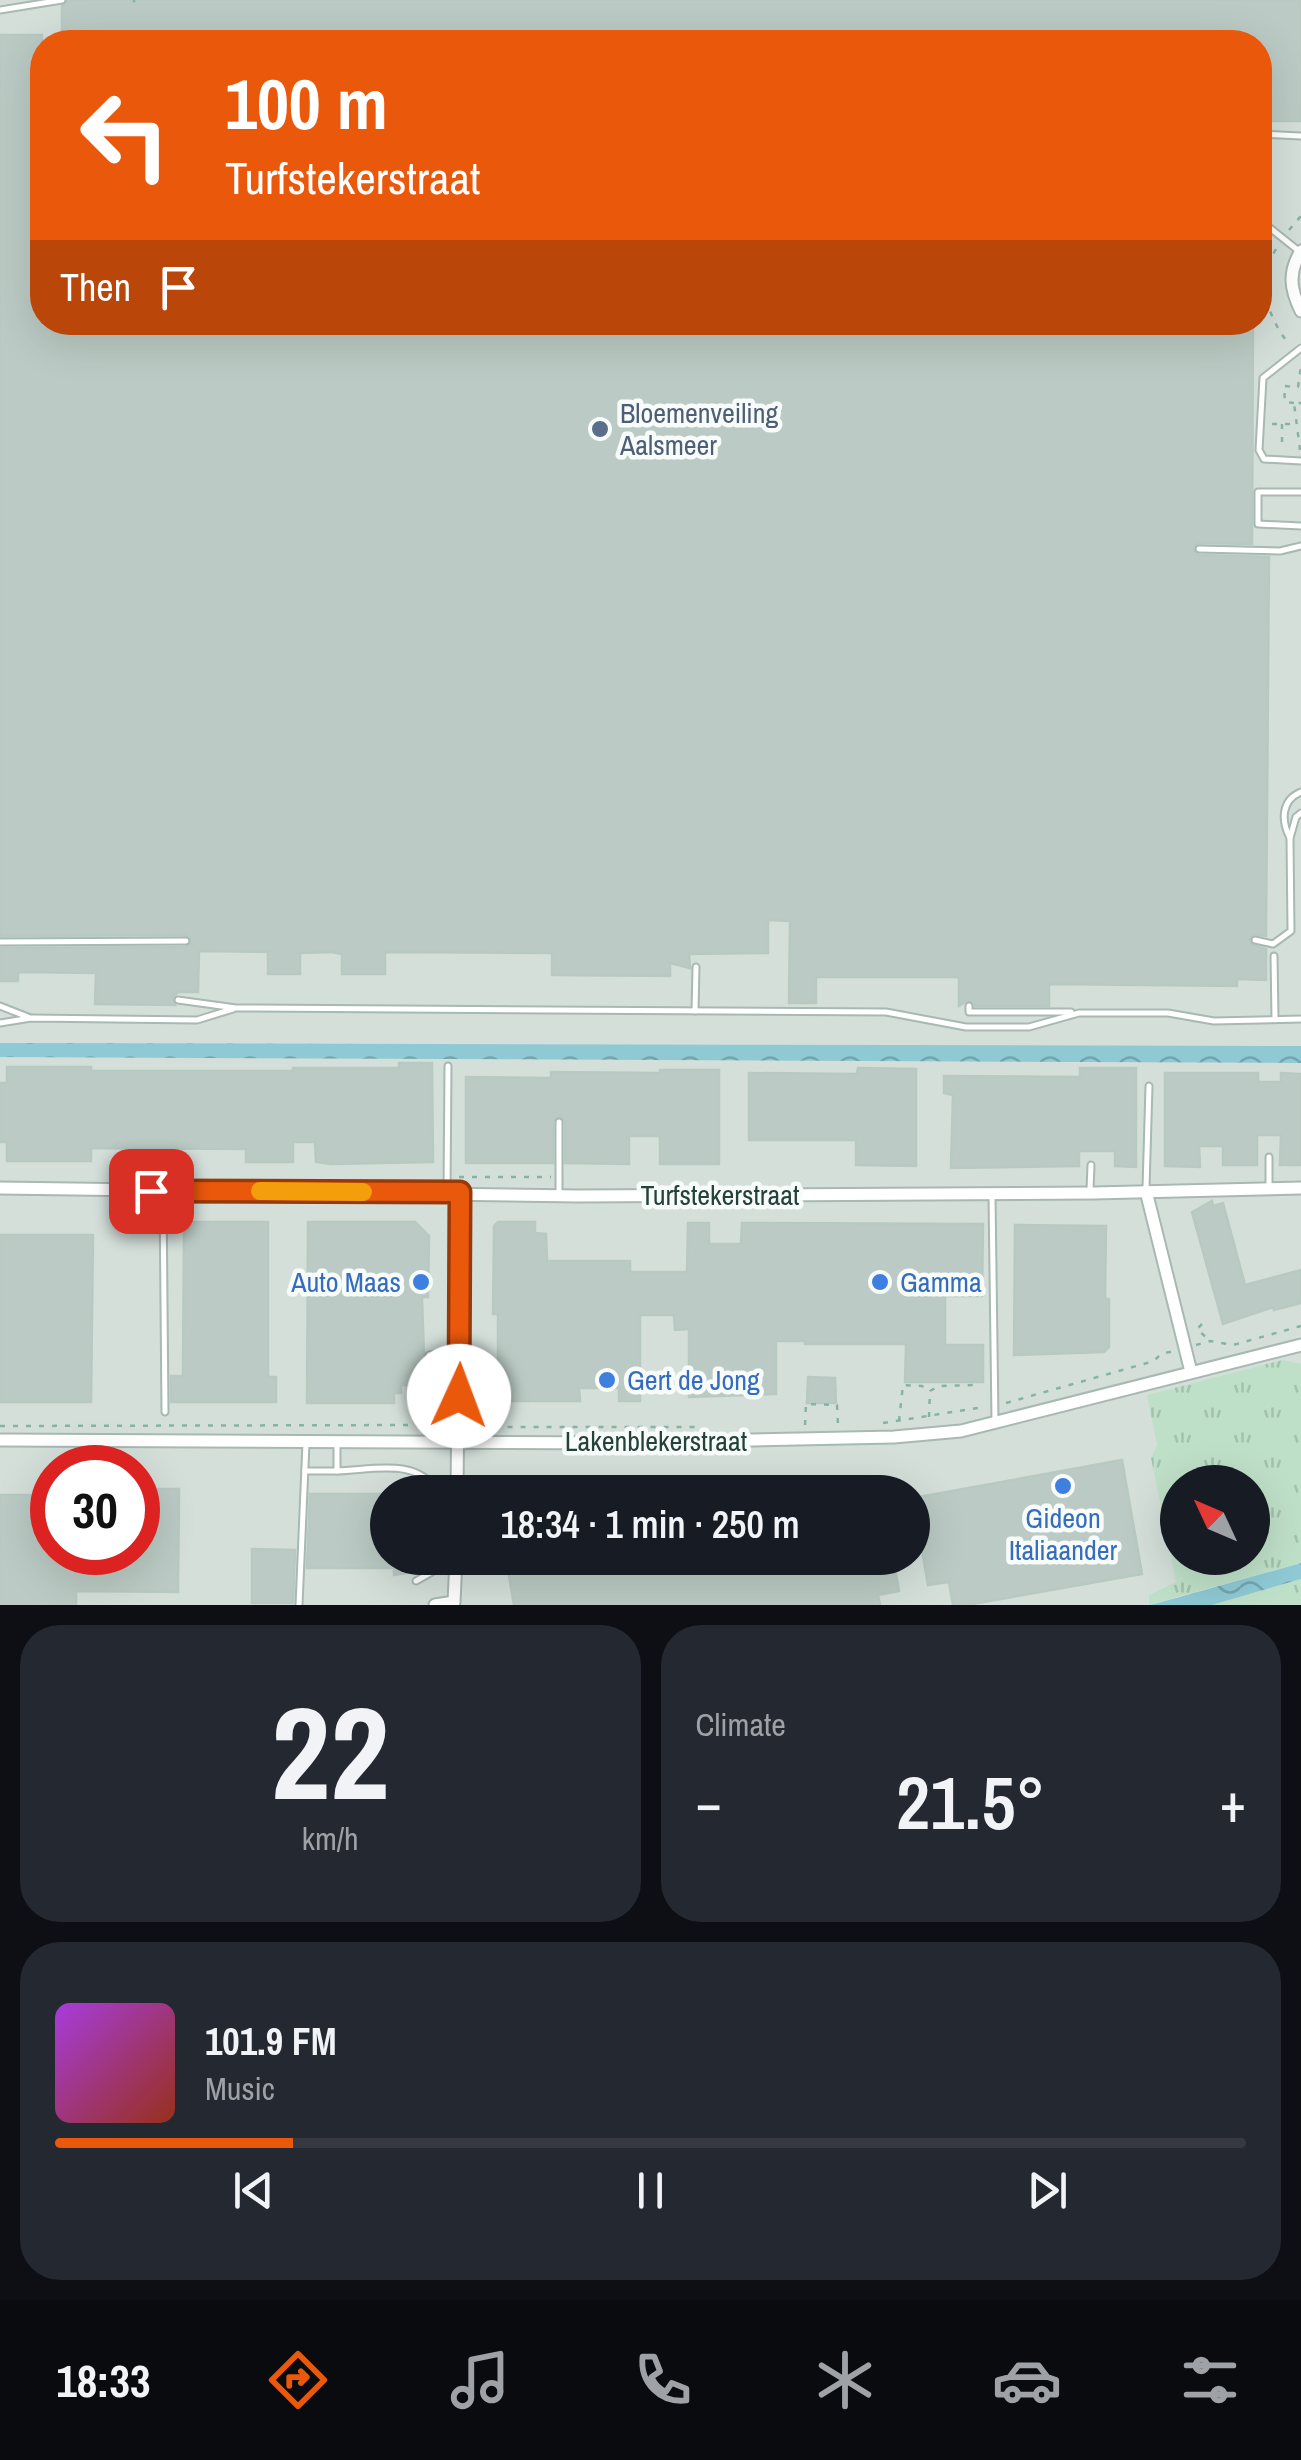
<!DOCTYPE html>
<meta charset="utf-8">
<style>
:root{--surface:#171b24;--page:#242831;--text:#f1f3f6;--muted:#9ea1a6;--line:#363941;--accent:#ea580c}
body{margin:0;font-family:"Archivo Narrow",sans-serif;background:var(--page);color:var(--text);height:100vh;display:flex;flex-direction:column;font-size:38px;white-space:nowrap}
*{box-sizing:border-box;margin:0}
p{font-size:32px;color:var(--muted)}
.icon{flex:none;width:55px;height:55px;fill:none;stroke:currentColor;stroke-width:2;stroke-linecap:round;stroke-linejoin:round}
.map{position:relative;height:1605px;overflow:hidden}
.sheet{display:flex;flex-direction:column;gap:20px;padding:20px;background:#0d0f14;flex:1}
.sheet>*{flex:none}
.top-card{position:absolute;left:30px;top:30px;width:1242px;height:305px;border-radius:40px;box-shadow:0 10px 40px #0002;background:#ea580c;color:#fff;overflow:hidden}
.needle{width:65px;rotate:314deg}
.controls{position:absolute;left:1160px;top:1465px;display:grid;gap:20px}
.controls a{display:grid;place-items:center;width:110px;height:110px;border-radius:50%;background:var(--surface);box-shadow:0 10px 40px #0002;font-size:50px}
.speed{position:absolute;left:30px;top:1445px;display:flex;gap:20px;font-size:50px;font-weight:700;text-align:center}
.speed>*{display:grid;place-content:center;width:130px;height:130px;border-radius:50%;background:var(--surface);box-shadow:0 10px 40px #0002;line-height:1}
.speed .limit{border:15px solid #d22;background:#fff;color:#111}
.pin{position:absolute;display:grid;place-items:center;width:85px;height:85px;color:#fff;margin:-42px;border-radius:20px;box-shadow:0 5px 15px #0006}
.me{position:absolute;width:110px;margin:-55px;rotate:2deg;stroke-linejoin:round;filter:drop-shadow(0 0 8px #0008)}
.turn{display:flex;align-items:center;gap:35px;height:210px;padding:0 30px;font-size:45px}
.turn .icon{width:130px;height:130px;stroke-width:2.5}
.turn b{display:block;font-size:70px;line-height:85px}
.then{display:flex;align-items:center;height:95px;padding:0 30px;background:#0003;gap:20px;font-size:38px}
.big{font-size:75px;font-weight:600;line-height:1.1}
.sheet .card{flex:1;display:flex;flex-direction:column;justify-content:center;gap:15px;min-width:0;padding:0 35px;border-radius:40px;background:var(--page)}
.sheet .dial{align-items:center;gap:0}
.dial b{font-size:130px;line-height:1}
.song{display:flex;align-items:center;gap:30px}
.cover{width:120px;height:120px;border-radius:15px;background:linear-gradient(135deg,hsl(280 70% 55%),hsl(10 70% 35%))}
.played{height:10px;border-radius:5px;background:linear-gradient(90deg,var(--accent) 20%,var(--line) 20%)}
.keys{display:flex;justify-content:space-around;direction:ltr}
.heat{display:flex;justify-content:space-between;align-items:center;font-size:55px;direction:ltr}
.sheet .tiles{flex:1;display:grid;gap:20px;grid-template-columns:1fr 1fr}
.card:last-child{grid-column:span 2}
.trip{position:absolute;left:370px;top:1475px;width:560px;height:100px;border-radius:50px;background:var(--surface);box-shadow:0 10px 40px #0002;font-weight:600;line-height:100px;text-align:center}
.tabs{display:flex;height:160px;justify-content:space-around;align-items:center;background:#090b0e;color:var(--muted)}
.tabs .icon{width:70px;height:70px}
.tabs .selected{color:var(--accent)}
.tabs b{font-size:45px;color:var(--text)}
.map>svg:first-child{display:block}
</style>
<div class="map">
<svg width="1301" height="1605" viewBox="0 0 1301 1605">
<defs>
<pattern id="grass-tufts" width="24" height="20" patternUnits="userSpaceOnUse" patternTransform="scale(2.5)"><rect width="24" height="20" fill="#bfe0c8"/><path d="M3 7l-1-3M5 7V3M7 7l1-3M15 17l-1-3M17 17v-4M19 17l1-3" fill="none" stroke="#a4c1ad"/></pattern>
<pattern id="water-waves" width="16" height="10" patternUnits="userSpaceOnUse" patternTransform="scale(2.5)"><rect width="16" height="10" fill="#8ec9d4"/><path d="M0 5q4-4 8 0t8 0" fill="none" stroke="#74a5ad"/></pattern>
</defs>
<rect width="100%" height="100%" fill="#e6efeb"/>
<path fill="#d4dfda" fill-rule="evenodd" d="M0,0H1301V1393L1166,1405L1178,1558H1186L1171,1605H0ZM42,42H1260V322H42ZM52,1468H138V1552H52ZM388,1492H912V1558H388Z"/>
<g fill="url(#grass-tufts)" fill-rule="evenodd">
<path d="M1283,1360L1301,1364V1563L1149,1605V1595L1176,1582L1151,1458L1157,1445L1147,1395ZM1178,1482H1252V1558H1178Z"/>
<polygon points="1301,1579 1301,1605 1212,1605"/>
</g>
<g fill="url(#water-waves)">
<polygon points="0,1043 1301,1046 1301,1063 0,1057"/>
<polygon points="1301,1563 1301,1579 1212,1605 1151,1605"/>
</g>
<g fill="#bbcac4" stroke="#b8c9c2" stroke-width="2.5">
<polygon points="68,0 1301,0 1301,121 1260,121 1260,42 62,42 62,6"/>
<polygon points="0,35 42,35 42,322 1253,322 1252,544 1199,543 1193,550 1199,555 1269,557 1266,936 1254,934 1249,940 1252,945 1266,949 1266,980 1237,979 1237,986 1049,984 1049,1006 975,1006 968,1000 959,1006 959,977 816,977 816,1003 789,1003 790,921 768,920 768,953 689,954 690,968 670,963 670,976 552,975 552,953 385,952 385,974 342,974 342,954 331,952 300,953 300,974 268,974 268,952 199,951 198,992 178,992 172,998 175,1005 95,1004 96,973 18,972 18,981 0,981 0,948 186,947 192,942 186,935 0,936"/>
<polygon points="399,1063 432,1063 433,1162 331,1164 316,1162 315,1142 293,1142 293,1162 246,1162 246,1149 91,1148 91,1161 7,1161 7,1142 0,1142 0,1083 7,1083 7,1067 91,1067 91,1071 293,1071 293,1068 399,1068"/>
<polygon points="858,1068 916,1069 916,1166 856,1165 856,1140 749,1140 749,1073 857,1074"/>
<polygon points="1080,1068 1136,1068 1136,1167 1115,1166 1115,1151 1079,1151 1079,1166 951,1168 953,1095 944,1093 944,1076 1080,1077"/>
<polygon points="660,1070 719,1070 719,1164 660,1164 660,1136 629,1136 629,1164 565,1163 565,1122 560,1116 553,1121 553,1163 466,1163 466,1077 551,1078 551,1072 660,1073"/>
<polygon points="1165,1073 1258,1073 1258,1082 1281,1082 1281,1073 1301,1074 1301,1165 1280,1165 1281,1135 1257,1135 1257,1165 1223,1165 1223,1146 1199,1146 1200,1167 1165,1166"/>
<polygon points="1212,1201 1213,1206 1223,1203 1245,1285 1301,1270 1301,1303 1274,1310 1273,1307 1223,1324 1192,1212"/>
<polygon points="184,1222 268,1222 268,1377 276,1377 276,1402 171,1402 171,1376 183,1376"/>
<polygon points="308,1222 415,1222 429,1236 428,1297 422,1297 425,1386 401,1385 401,1393 394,1393 394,1403 307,1403"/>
<polygon points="498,1222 535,1222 535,1233 546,1234 547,1261 630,1261 630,1272 687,1272 688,1223 709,1223 709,1244 741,1244 742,1223 983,1224 982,1296 945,1296 945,1345 983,1345 983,1382 905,1382 906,1344 805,1344 805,1341 776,1341 776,1394 689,1397 689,1329 675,1330 674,1315 640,1315 640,1401 619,1401 619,1388 579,1388 580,1401 498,1401 498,1314 493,1314 494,1226"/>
<polygon points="1015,1225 1106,1226 1105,1299 1109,1299 1109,1347 1104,1352 1014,1355"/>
<polygon points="0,1235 93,1235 91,1402 0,1402"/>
<polygon points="808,1377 835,1378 836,1403 807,1403"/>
<polygon points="1122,1460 1142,1574 967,1605 953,1605 949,1582 928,1585 913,1498"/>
<polygon points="144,1489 179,1489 178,1592 76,1591 76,1605 0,1605 0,1495 52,1495 52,1552 138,1552 138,1496 144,1496"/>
<polygon points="310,1494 388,1494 388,1558 430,1558 417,1571 394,1575 394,1568 307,1568"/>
<polygon points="252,1549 295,1550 293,1603 252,1603"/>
<polygon points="506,1558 893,1558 899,1591 878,1595 880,1605 514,1605"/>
</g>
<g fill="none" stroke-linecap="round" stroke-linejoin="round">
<g stroke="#a8b8b2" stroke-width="9">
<g id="service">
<polyline points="0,10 62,0"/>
<polyline points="1260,134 1301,136"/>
<polyline points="1260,220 1300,252"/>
<polyline points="1301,348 1263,378 1259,450 1264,459 1301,461"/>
<polyline points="1301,492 1258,492 1258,524 1301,526"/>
<polyline points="1199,549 1280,551 1301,546"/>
<polyline points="1290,838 1296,817 1301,813"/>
<path d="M1255,940L1273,944L1291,931L1290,838C1281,821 1281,800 1301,792"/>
<polyline points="0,942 186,941"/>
<polyline points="1274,956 1275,1018"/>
<polyline points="178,1000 236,1008 886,1012 966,1027 1029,1027 1079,1013 1168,1013 1214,1021 1301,1019"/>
<polyline points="0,1006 28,1017"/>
<polyline points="969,1006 969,1012 1071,1012"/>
<polyline points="695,1011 696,967"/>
<polyline points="0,1023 31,1018 197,1020 233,1009"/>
<polyline points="559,1122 559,1194"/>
<polyline points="1269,1185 1269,1157"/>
<polyline points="1146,1188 1149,1086"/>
<polyline points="1090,1190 1091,1165"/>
<polyline points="447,1192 448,1066"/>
<polyline points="163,1194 165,1412"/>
<polyline points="992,1196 995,1420"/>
<polyline points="429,1355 458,1354"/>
<path d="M337,1444V1471C373,1470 417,1457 438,1492"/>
<polyline points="305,1471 337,1471"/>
<polyline points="416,1581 432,1572 440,1558"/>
<polyline points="299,1605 306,1443"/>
</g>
</g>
<g stroke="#a8b8b2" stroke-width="15">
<g id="minor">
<path d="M1301,251C1288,272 1290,289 1301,311"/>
<polyline points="0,1188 578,1196 1094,1193 1301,1188"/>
<polyline points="1146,1191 1191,1372"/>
<polyline points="0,1440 610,1443 894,1437 961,1431 1301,1345"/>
<polyline points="457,1492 460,1192"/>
<polyline points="435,1605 454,1602 456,1558"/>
</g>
</g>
<g stroke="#86b3a5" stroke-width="2.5" stroke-dasharray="5 8" stroke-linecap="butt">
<polyline points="133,2 135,0"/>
<polyline points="1289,230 1301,216"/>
<path d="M1276,249C1257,282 1266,314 1288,343"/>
<polyline points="1294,403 1285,402 1284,386 1298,387 1301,366"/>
<polyline points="1272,424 1294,424"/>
<polyline points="1282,424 1282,448"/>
<polyline points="1300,450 1294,403 1301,403"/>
<polyline points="459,1177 551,1177"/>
<polyline points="1202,1324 1197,1329 1209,1340"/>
<polyline points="1196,1345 1210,1341 1233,1345 1301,1326"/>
<polyline points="1006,1403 1154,1361 1161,1354 1174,1351"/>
<polyline points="472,1415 483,1416 490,1423 506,1427 700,1427"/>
<polyline points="929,1417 930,1391 939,1386 974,1385"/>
<polyline points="899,1421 903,1385 922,1386 928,1390"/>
<polyline points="883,1423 984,1407"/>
<polyline points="805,1425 806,1404 837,1405 838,1425"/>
<polyline points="0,1426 416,1425 426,1421 434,1413 444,1414"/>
</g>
<use href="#service" stroke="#fff" stroke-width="5"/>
<use href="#minor" stroke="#fff" stroke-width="11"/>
</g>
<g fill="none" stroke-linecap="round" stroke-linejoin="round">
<g stroke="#983908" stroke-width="25">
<polyline id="route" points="151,1191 460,1192 459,1396"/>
</g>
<use href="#route" stroke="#ea580c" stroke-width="18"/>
<polyline stroke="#f59e0b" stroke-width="18" points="260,1191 363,1192"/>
</g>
<circle fill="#5c6f8a" stroke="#f7fbf9" stroke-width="4" cx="600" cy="429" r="10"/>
<g fill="#3f7fe0" stroke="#f7fbf9" stroke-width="4">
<circle cx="421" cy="1282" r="10"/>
<circle cx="880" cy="1282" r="10"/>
<circle cx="607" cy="1380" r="10"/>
<circle cx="1063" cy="1486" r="10"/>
</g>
<g text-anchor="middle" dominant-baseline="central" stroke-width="9" stroke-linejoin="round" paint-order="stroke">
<g font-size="28" fill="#4e5e75" stroke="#f7fbf9" text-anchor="start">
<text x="620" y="413">Bloemenveiling<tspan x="620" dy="32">Aalsmeer</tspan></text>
</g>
<g font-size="28" fill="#24423a" stroke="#f7fbf9">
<text x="720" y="1195">Turfstekerstraat</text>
<text x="656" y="1441">Lakenblekerstraat</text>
</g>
<g font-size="28" fill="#366cbe" stroke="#f7fbf9" text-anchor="start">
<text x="401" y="1282" text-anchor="end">Auto Maas</text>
<text x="900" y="1282">Gamma</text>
<text x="627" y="1380">Gert de Jong</text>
<text x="1063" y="1518" text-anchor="middle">Gideon<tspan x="1063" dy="32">Italiaander</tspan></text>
</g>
</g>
</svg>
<div class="controls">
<a><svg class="needle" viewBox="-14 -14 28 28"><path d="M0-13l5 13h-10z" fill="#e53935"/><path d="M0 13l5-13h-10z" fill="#9ea1a6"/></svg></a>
</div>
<div class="speed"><div class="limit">30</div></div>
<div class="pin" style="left:151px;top:1191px;background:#d93025"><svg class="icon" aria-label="arrive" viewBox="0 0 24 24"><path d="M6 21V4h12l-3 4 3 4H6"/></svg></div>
<svg class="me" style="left:459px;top:1396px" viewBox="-20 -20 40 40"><circle r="19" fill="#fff"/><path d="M0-13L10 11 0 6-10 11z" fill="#ea580c"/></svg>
<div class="trip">18:34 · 1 min · 250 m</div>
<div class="top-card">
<div class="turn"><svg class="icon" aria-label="left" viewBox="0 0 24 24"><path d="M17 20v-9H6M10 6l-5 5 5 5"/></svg><div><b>100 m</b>Turfstekerstraat</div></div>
<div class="then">Then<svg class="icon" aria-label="arrive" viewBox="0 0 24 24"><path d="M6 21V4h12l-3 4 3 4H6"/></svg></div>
</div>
</div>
<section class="sheet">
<div class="tiles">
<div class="card dial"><b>22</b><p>km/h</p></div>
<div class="card"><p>Climate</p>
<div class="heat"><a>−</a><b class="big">21.5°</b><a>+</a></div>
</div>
<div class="card">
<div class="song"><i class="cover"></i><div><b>101.9 FM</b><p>Music</p></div></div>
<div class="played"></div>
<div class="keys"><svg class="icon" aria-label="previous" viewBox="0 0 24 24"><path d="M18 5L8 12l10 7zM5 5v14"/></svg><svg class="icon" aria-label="pause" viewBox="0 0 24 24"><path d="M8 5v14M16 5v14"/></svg><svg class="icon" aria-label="next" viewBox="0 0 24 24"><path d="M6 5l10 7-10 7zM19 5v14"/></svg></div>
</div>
</div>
</section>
<nav class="tabs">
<b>18:33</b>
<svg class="icon selected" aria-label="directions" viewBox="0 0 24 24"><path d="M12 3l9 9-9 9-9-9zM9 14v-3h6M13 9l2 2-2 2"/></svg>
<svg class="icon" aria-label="music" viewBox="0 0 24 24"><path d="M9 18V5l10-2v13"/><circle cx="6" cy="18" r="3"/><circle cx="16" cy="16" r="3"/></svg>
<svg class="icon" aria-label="phone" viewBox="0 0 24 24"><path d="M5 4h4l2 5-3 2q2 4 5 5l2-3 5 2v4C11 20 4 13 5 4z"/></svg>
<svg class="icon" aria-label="climate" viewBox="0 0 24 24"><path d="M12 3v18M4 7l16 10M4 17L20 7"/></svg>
<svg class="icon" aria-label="car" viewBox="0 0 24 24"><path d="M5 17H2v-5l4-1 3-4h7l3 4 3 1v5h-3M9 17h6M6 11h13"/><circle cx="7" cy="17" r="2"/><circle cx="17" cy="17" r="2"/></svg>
<svg class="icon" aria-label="filters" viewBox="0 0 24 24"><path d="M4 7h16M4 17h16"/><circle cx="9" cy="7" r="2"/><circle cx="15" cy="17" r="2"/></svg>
</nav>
